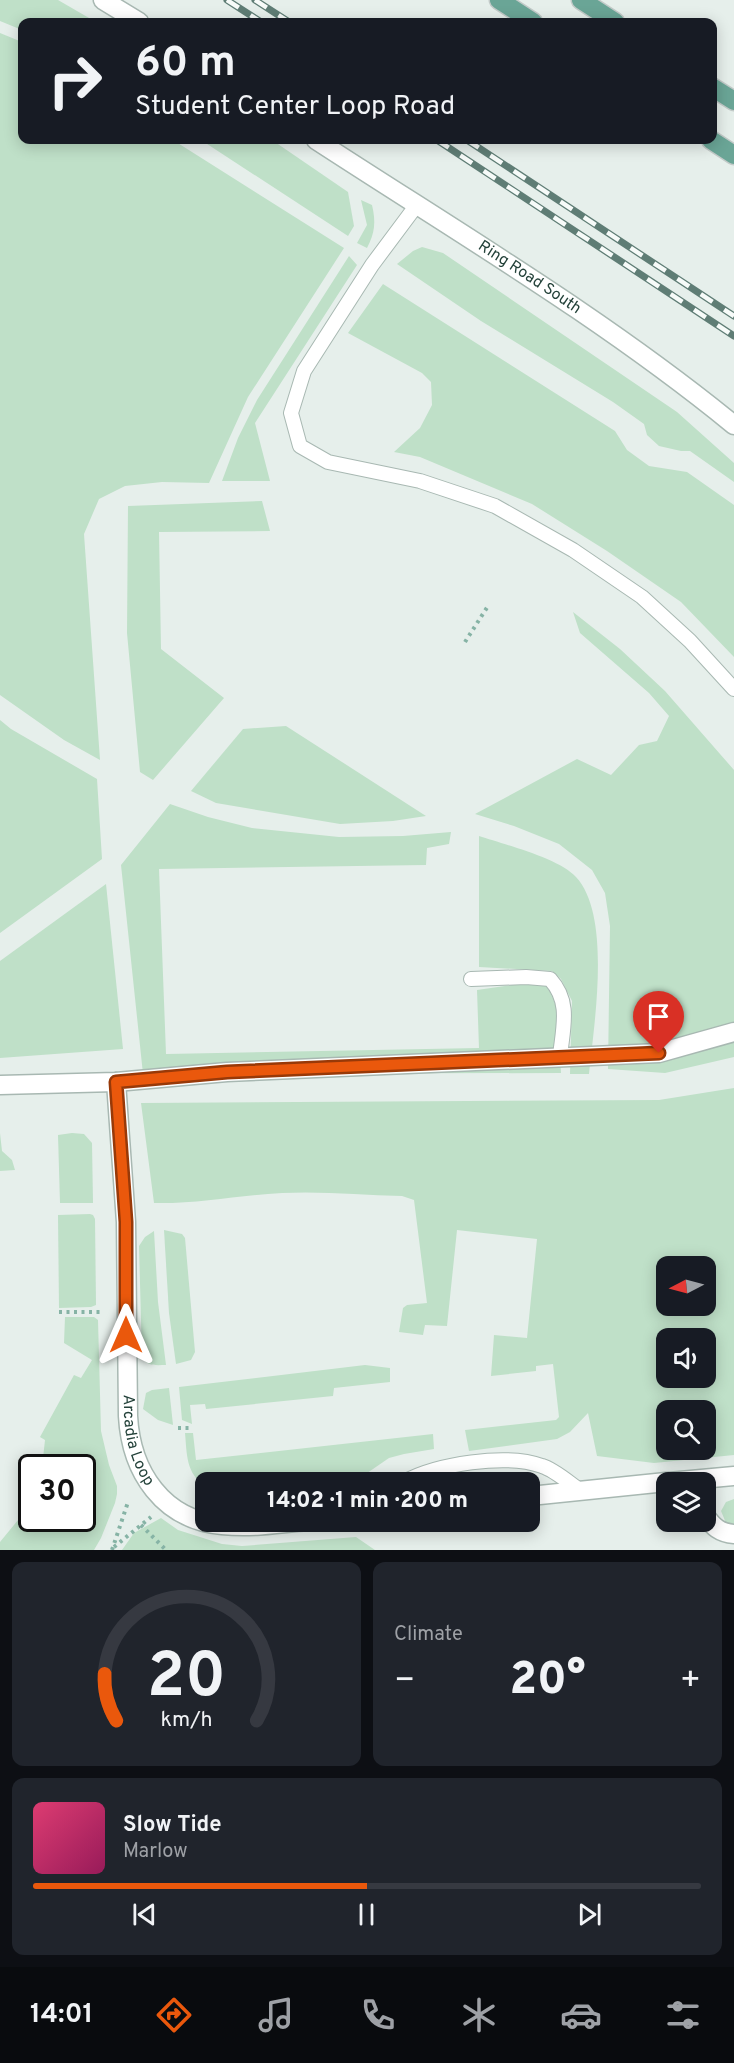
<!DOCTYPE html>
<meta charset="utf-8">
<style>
:root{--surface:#171b24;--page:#20242c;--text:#f1f3f6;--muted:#9ea1a6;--line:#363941;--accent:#ea580c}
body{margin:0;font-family:Overpass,sans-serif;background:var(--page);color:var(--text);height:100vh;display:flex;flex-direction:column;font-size:22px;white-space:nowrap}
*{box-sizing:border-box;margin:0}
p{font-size:20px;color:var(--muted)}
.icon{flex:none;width:33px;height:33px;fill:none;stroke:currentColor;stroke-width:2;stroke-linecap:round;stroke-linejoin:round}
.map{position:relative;height:1550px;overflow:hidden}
.drawer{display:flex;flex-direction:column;gap:12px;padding:12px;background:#0d0f14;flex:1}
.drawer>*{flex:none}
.banner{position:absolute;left:18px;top:18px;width:699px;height:126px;border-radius:12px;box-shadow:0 3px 15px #0003;background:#171b24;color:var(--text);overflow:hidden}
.needle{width:39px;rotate:264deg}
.controls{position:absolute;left:656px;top:1256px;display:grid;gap:12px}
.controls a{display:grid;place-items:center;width:60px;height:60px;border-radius:12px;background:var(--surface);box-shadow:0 3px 15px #0003;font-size:30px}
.speed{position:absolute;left:18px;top:1454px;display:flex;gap:12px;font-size:30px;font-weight:700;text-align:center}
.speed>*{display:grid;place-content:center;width:78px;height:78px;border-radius:50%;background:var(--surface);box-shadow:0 3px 15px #0003;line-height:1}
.speed .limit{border:3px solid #111;border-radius:9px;background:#fff;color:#111}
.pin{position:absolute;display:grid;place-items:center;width:51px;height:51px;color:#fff;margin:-62px -26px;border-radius:50% 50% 50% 0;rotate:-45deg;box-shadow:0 0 6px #0007}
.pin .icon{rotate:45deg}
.me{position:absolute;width:66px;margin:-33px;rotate:0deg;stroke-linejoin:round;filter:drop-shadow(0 0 4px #0008)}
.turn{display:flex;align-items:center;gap:21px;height:126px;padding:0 18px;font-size:27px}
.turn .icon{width:78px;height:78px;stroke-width:2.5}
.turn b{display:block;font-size:42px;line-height:51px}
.big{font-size:45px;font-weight:800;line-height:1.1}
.drawer .tile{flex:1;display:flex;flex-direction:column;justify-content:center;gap:9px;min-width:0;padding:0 21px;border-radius:12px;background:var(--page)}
.drawer .dial{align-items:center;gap:0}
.dial svg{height:156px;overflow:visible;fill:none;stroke:var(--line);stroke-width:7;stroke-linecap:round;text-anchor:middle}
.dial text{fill:var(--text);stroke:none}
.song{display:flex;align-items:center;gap:18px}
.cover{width:72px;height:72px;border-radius:9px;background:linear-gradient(135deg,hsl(340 70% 55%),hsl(330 70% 35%))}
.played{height:6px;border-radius:3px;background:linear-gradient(90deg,var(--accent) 50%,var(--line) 50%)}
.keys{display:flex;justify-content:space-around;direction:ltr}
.heat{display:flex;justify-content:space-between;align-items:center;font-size:33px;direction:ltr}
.drawer .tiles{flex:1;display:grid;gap:12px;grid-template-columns:1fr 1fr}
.tile:last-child{grid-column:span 2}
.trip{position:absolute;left:195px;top:1472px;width:345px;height:60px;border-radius:12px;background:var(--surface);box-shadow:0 3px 15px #0003;font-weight:800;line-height:60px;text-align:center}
.menu{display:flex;height:96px;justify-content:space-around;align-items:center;background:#090b0e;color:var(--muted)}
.menu .icon{width:42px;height:42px}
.menu .on{color:var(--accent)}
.menu b{font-size:27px;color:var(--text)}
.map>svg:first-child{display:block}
</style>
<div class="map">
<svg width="734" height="1550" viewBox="0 0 734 1550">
<rect width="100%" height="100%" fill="#e6efeb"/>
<g fill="#bfe0c8" fill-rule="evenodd">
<polygon points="0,0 58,0 96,22 22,22 22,30 0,21"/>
<polygon points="0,33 22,42 22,140 173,140 344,248 248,397 209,483 162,482 125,486 99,499 84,534 100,760 64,740 0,695"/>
<polygon points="201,140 272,140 348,192 354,226 348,236"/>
<path d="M361,200L372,205C376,222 375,233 367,248L357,243L367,225Z"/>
<polygon points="422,247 443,253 677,412 734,463 734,482 690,451 681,451 659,446 647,435 644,424 613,402 481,321 397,264 413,251"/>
<polygon points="349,256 357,265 255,423 270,481 222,481 238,438 257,400"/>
<polygon points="383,284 615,431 627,450 649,466 687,472 734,505 734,657 681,602 607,551 532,504 420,457 394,452 420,428 432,405 431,382 422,373 348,333"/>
<polygon points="262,501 270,531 159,532 161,649 224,698 153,780 140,772 127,633 128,506"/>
<polygon points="573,612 620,649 665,691 734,770 734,1057 665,1073 608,1069 610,926 605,893 592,870 559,844 514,826 475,814 577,759 611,775 639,745 657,741 669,716 649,693 580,633"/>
<polygon points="0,720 11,729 97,779 102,859 0,933"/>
<polygon points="286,726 426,816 393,821 340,824 216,803 191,791 243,729"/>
<path d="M170,804L208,817L252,828L339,837L403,836L451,832L449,844L427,848L426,865L159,869L166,1054L479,1048L477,990L525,983L545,985C563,1005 559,1046 561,1073L143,1074L121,865Z"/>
<path d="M479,836C503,844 559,858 576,877C612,916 594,1024 589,1074H570L572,1001L561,979L552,971L479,967Z"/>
<polygon points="106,884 123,1049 0,1058 0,961"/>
<path d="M734,1088V1455L654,1463L597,1456L588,1413L570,1432L557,1439L469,1451L465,1430L556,1420L559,1417L553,1364L536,1366V1371L491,1376L494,1335L527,1338L537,1239L457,1230L447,1326L425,1325L423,1335L399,1332L403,1308L407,1305L427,1303L414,1200L402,1196C362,1195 322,1191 282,1193C239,1195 197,1204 154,1203L141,1103L659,1100ZM666,1266H705V1305H666ZM666,1338H705V1377H666ZM666,1410H705V1449H666Z"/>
<polygon points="0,1133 2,1151 12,1160 15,1170 0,1171"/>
<polygon points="72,1133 84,1134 92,1143 93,1203 60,1203 58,1135"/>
<polygon points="90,1214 93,1215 95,1219 96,1305 91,1307 59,1308 58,1215"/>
<polygon points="164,1230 182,1234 185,1238 195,1352 191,1360 176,1364 169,1313"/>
<path d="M154,1231L158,1302L166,1365C157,1365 147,1367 142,1357L139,1246L145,1237Z"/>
<polygon points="65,1317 94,1317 98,1320 101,1431 109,1465 117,1486 117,1494 115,1503 101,1538 94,1550 0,1550 0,1542 23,1514 31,1495 32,1518 82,1518 82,1467 42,1467 45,1440 40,1437 74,1375 81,1378 92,1360 64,1343"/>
<polygon points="365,1365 390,1368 390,1382 334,1388 333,1396 206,1409 205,1404 190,1405 192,1424 182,1420 179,1387"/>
<polygon points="169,1388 173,1425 158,1420 143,1409 146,1393 152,1390"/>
<path d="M185,1433H193L196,1460L433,1434L434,1449L404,1454L389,1458L357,1480L332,1482H206L205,1486C186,1473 187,1455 185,1433Z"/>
<polygon points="734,1499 734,1527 726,1523 721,1511 726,1502"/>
<polygon points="161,1518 178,1530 222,1544 242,1546 356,1537 375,1550 122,1550 134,1533"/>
</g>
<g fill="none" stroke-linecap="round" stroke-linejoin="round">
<g stroke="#a8b8b2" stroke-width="16">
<g id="service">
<polyline points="416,206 372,265 304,371 291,413 300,446 328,462 420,481 495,506 573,550 642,597 690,641 734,689"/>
<path d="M471,979L526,977L550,979C571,1002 563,1027 560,1056"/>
<path d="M404,1482C436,1464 506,1453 542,1466C555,1470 569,1483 581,1491"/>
</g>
</g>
<g stroke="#a8b8b2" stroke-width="21">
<g id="minor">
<polyline points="103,0 139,22"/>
<path id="s1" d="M316,140C457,232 603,318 734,425"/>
<path id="s2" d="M116,1082L126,1222L128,1416C131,1472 163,1520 222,1525C250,1528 279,1524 306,1521"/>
<polyline points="0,1085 116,1082 227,1072 659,1053 734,1032"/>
<polyline points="669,1482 734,1476"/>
<polyline points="530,1496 666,1482"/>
<path d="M705,1515C713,1527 720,1533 734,1534"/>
</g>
</g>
<g stroke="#c2cac8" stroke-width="21">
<g id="primary">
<polyline points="499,0 533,22"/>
<polyline points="581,0 615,22"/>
<polyline points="712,87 734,101"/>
<polyline points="711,140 734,155"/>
</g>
</g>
<g stroke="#86b3a5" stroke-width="4" stroke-dasharray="3 4.5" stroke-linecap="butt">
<polyline points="465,642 488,606"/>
<polyline points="59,1312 104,1312"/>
<polyline points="178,1428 192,1428"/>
<polyline points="141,1525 166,1550"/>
<polyline points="114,1547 151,1517"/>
<polyline points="112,1550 128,1502"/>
</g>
<use href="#service" stroke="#fff" stroke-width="14"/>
<use href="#minor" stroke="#fff" stroke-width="18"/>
<use href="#primary" stroke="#6aa596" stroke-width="18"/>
<g stroke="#5f7d75" stroke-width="7">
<g id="rail">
<polyline points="227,0 261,22"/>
<polyline points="255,0 289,22"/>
<polyline points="437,140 734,336"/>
<polyline points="467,140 734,316"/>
</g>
</g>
<use href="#rail" stroke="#f7fbf9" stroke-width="4.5" stroke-dasharray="14" stroke-linecap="butt"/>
</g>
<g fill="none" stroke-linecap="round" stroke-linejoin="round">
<g stroke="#983908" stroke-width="15">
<polyline id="route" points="126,1335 126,1222 116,1082 227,1072 659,1053"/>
</g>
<use href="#route" stroke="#ea580c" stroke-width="10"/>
</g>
<g text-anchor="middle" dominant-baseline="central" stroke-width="6" stroke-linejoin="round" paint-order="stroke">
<g font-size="16" fill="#24423a" stroke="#f7fbf9">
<text stroke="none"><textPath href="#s1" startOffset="254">Ring Road South</textPath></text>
<text stroke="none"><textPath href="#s2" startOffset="360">Arcadia Loop</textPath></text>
</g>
</g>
</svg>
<div class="controls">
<a><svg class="needle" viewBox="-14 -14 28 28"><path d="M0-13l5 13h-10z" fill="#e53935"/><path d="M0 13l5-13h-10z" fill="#9ea1a6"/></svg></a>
<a><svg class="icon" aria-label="sound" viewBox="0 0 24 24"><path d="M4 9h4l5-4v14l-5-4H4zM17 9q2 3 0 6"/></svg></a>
<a><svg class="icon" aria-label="search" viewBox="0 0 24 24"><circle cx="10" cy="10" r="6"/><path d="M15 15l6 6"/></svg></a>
<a><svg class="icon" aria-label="layers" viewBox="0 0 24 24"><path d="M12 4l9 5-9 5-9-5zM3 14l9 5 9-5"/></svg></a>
</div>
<div class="speed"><div class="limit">30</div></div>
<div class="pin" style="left:659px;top:1053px;background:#d93025"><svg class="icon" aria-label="arrive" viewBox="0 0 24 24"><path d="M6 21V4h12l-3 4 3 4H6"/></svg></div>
<svg class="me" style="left:126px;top:1335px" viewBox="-20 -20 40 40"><path d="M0-17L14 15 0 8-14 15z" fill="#ea580c" stroke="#fff" stroke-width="4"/></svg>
<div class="trip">14:02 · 1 min · 200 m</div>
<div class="banner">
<div class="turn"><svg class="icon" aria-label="right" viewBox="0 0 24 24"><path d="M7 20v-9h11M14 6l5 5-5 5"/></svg><div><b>60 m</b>Student Center Loop Road</div></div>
</div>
</div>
<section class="drawer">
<div class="tiles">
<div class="tile dial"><svg viewBox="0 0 100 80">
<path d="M14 69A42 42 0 1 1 86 69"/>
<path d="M14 69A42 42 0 0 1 8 45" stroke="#ea580c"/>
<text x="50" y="56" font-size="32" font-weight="700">20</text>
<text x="50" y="72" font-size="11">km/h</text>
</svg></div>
<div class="tile"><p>Climate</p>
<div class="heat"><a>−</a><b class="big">20°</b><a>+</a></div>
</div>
<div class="tile">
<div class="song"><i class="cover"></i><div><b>Slow Tide</b><p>Marlow</p></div></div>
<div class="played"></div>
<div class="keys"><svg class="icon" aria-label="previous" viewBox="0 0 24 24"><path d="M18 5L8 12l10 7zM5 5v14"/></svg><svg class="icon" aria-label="pause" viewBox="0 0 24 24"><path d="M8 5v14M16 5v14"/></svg><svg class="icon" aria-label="next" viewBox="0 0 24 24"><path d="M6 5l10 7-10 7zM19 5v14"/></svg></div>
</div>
</div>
</section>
<nav class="menu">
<b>14:01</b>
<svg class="icon on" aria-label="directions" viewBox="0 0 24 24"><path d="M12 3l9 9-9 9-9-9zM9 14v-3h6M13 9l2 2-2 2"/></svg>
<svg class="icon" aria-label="music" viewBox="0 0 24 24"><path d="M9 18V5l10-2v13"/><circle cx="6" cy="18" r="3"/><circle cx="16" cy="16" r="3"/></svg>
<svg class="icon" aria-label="phone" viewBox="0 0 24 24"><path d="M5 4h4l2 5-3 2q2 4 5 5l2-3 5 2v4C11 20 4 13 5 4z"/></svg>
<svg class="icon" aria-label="climate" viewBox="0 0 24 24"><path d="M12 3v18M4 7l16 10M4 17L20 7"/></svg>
<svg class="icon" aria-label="car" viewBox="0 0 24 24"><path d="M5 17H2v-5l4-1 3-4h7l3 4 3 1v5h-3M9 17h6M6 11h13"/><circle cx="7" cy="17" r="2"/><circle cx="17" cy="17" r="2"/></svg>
<svg class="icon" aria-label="filters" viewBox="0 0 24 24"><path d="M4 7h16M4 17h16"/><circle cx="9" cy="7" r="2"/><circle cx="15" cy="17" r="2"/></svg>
</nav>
